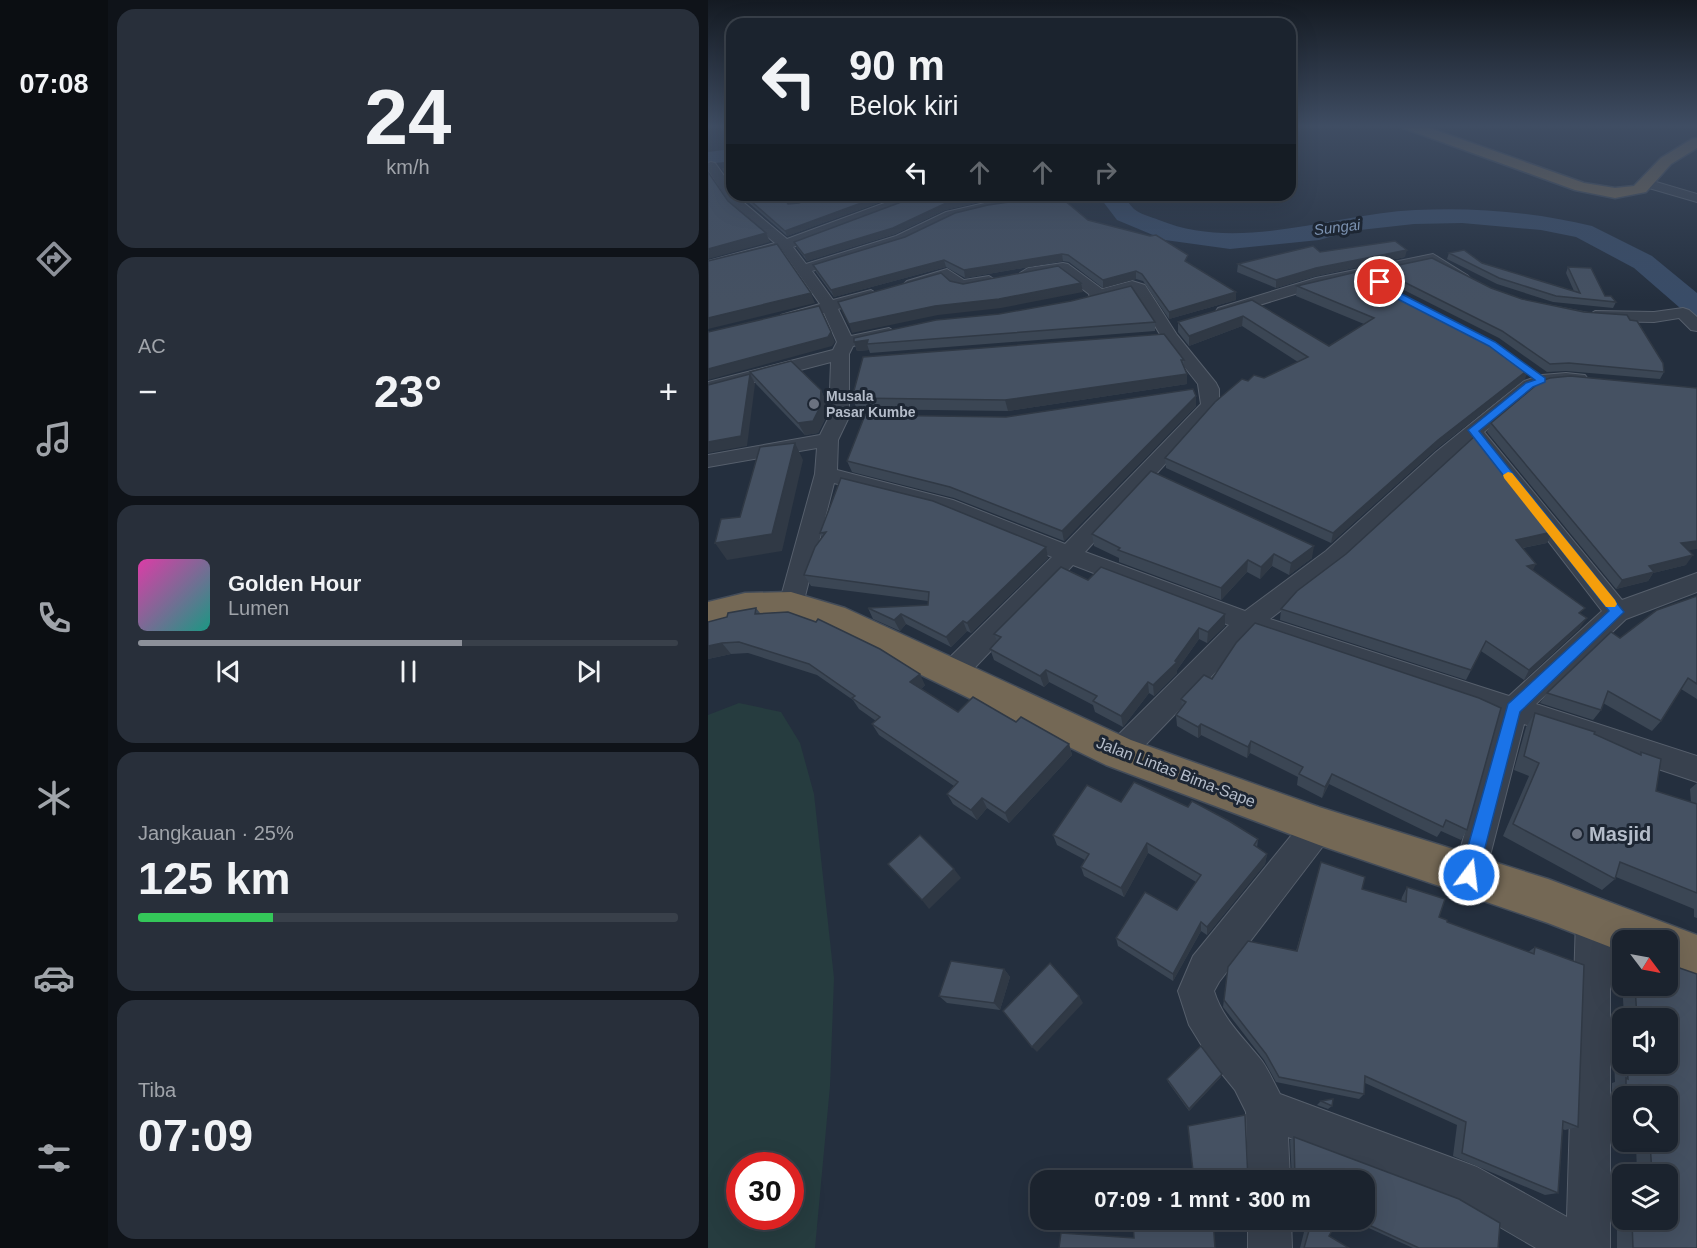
<!DOCTYPE html>
<html lang="id">
<meta charset="utf-8">
<style>
:root{--surface:#1b232e;--page:#282f3a;--text:#f1f3f6;--muted:#a0a4aa;--line:#39404a;--accent:#8c9099}
body{margin:0;font-family:Arial,sans-serif;background:var(--page);color:var(--text);height:100vh;display:flex;flex-direction:column;font-size:22px;white-space:nowrap}
*{box-sizing:border-box;margin:0}
p{font-size:20px;color:var(--muted)}
.icon{flex:none;width:33px;height:33px;fill:none;stroke:currentColor;stroke-width:2;stroke-linecap:round;stroke-linejoin:round}
.map{position:relative;flex:1;overflow:hidden}
.sheet{display:flex;flex-direction:column;gap:9px;padding:9px;background:#0f1319;width:600px}
.sheet>*{flex:none}
.top-card{position:absolute;left:18px;top:18px;width:570px;height:183px;border-radius:18px;box-shadow:0 6px 24px #0002,0 0 0 2px var(--line);background:#1b232e;color:var(--text);overflow:hidden}
.needle{width:39px;rotate:122deg}
.tools{position:absolute;left:904px;top:930px;display:grid;gap:12px}
.tools a{display:grid;place-items:center;width:66px;height:66px;border-radius:12px;background:var(--surface);box-shadow:0 6px 24px #0002,0 0 0 2px var(--line);font-size:30px}
.speed{position:absolute;left:18px;top:1152px;display:flex;gap:12px;font-size:30px;font-weight:700;text-align:center}
.speed>*{display:grid;place-content:center;width:78px;height:78px;border-radius:50%;background:var(--surface);box-shadow:0 6px 24px #0002,0 0 0 2px var(--line);line-height:1}
.speed .limit{border:9px solid #d22;background:#fff;color:#111}
.pin{position:absolute;display:grid;place-items:center;width:51px;height:51px;color:#fff;margin:-26px;border:3px solid #fff;border-radius:50%;box-shadow:0 2px 6px #0007}
.me{position:absolute;width:66px;margin:-33px;rotate:15deg;stroke-linejoin:round;filter:drop-shadow(0 0 4px #0008)}
.turn{display:flex;align-items:center;gap:21px;height:126px;padding:0 24px;font-size:27px}
.turn .icon{width:78px;height:78px;stroke-width:2.5}
.turn b{display:block;font-size:42px;line-height:51px}
.lanes{display:flex;align-items:center;height:57px;padding:0 24px;background:#0003;justify-content:center;gap:30px;direction:ltr}
.lanes .off{opacity:.35}
.big{font-size:45px;font-weight:700;line-height:1.1}
.sheet .card{flex:1;display:flex;flex-direction:column;justify-content:center;gap:9px;min-width:0;padding:0 21px;border-radius:18px;background:var(--page)}
.sheet .dial{align-items:center;gap:0}
.dial b{font-size:78px;line-height:1}
.song{display:flex;align-items:center;gap:18px}
.cover{width:72px;height:72px;border-radius:9px;background:linear-gradient(135deg,hsl(320 70% 55%),hsl(170 70% 35%))}
.played{height:6px;border-radius:3px;background:linear-gradient(90deg,var(--accent) 60%,var(--line) 60%)}
.keys{display:flex;justify-content:space-around;direction:ltr}
.heat{display:flex;justify-content:space-between;align-items:center;font-size:33px;direction:ltr}
.charge{height:9px;border-radius:4px;background:linear-gradient(90deg,#34c759 25%,var(--line) 0)}
.trip{position:absolute;left:322px;top:1170px;width:345px;height:60px;border-radius:18px;background:var(--surface);box-shadow:0 6px 24px #0002,0 0 0 2px var(--line);font-weight:700;line-height:60px;text-align:center}
main{display:flex;flex:1;min-height:0}
.menu{display:flex;flex-direction:column;width:108px;justify-content:space-around;align-items:center;background:#0b0e12;color:var(--muted)}
.menu .icon{width:42px;height:42px}
.menu .on{color:var(--accent)}
.menu b{font-size:27px;color:var(--text)}
.map>svg:first-child{display:block}
</style>
<main>
<nav class="menu">
<b>07:08</b>
<svg class="icon on" aria-label="directions" viewBox="0 0 24 24"><path d="M12 3l9 9-9 9-9-9zM9 14v-3h6M13 9l2 2-2 2"/></svg>
<svg class="icon" aria-label="music" viewBox="0 0 24 24"><path d="M9 18V5l10-2v13"/><circle cx="6" cy="18" r="3"/><circle cx="16" cy="16" r="3"/></svg>
<svg class="icon" aria-label="phone" viewBox="0 0 24 24"><path d="M5 4h4l2 5-3 2q2 4 5 5l2-3 5 2v4C11 20 4 13 5 4z"/></svg>
<svg class="icon" aria-label="climate" viewBox="0 0 24 24"><path d="M12 3v18M4 7l16 10M4 17L20 7"/></svg>
<svg class="icon" aria-label="car" viewBox="0 0 24 24"><path d="M5 17H2v-5l4-1 3-4h7l3 4 3 1v5h-3M9 17h6M6 11h13"/><circle cx="7" cy="17" r="2"/><circle cx="17" cy="17" r="2"/></svg>
<svg class="icon" aria-label="filters" viewBox="0 0 24 24"><path d="M4 7h16M4 17h16"/><circle cx="9" cy="7" r="2"/><circle cx="15" cy="17" r="2"/></svg>
</nav>
<section class="sheet">
<div class="card dial"><b>24</b><p>km/h</p></div>
<div class="card"><p>AC</p>
<div class="heat"><a>−</a><b class="big">23°</b><a>+</a></div>
</div>
<div class="card">
<div class="song"><i class="cover"></i><div><b>Golden Hour</b><p>Lumen</p></div></div>
<div class="played"></div>
<div class="keys"><svg class="icon" aria-label="previous" viewBox="0 0 24 24"><path d="M18 5L8 12l10 7zM5 5v14"/></svg><svg class="icon" aria-label="pause" viewBox="0 0 24 24"><path d="M8 5v14M16 5v14"/></svg><svg class="icon" aria-label="next" viewBox="0 0 24 24"><path d="M6 5l10 7-10 7zM19 5v14"/></svg></div>
</div>
<div class="card"><p>Jangkauan · 25%</p><b class="big">125 km</b><div class="charge"></div></div>
<div class="card"><p>Tiba</p><b class="big">07:09</b></div>
</section>
<div class="map">
<svg width="989" height="1248" viewBox="0 0 989 1248">
<rect width="100%" height="100%" fill="#242f3e"/>
<path fill="#263c3f" fill-rule="evenodd" d="M31,703L73,712L92,743L106,794L126,978L122,1086L107,1248H0V715ZM32,1166H82V1216H32Z"/>
<g fill="none" stroke-linecap="round" stroke-linejoin="round">
<g fill="#394c67" fill-rule="evenodd">
<polygon points="24,149 24,161 0,164 0,152"/>
<path d="M390,195H414C418,199 422,205 426,209C432,214 443,217 451,220C532,253 624,214 707,210C766,207 827,212 884,226L944,256L989,293V317L979,314L926,268L868,237L833,230L754,223L706,224L643,231L611,240L522,249L457,240L409,220Z"/>
</g>
<g stroke="#565f6c" stroke-width="2">
<g id="street">
<path d="M3,162L7,163L24,187V195H29L35,202L79,239L198,195H216L214,198L85,247L98,264L188,236L238,212L281,202L328,195H360L354,199L281,210L248,218L198,242L104,271L125,300L163,290L171,295L169,298L130,309L143,336L181,328L189,333L187,337L145,346L141,354V417L130,440L129,470L245,500L357,544L493,404L490,384L456,341L426,291L388,300L382,298L381,294L352,272L320,278L312,273L320,268L355,263L360,264L394,289L424,281L437,285L469,335L508,383L511,389V405L377,552L537,611L618,551L728,452L816,381L834,375L858,373L877,375L880,379L877,383L837,385L828,389L776,432L914,600L989,573V592L918,619L828,704L989,756V782L816,724L777,875L773,887L761,891L749,887L745,875L790,716L545,633L421,762L411,766L401,762L396,753L401,744L521,625L365,565L254,681L244,684L234,681L231,673L234,665L344,557L230,510L126,483L95,604L92,611L83,613L74,611L71,604L107,474L109,448L0,467V455L112,435L121,417L123,362L0,394V382L125,350L129,342L116,313L79,323L71,318L73,315L112,304L74,250L0,270V261L67,243L25,208L0,170V163ZM764,442L894,611L801,696L562,619L634,563Z"/>
<polygon points="938,179 989,194 989,202 934,186 932,183"/>
<polygon points="99,195 116,195 92,207 82,207 81,204"/>
<polygon points="725,254 759,275 762,278 759,281 749,281 722,263 616,285 516,316 508,311 510,308 608,278"/>
<polygon points="239,269 256,280 281,276 289,281 281,286 253,290 237,279 204,289 196,284 199,281"/>
<polygon points="975,308 981,310 989,317 989,331 983,330 971,318 946,322 887,321 879,316 887,311 946,312"/>
<path d="M611,811L622,815L627,826L622,837L511,982L506,991C515,1020 536,1038 554,1061C561,1071 566,1083 572,1094L769,1167L859,1217L868,919L873,907L885,902L897,907L902,919V1248H828L742,1198L580,1137L582,1180H540L538,1112L527,1090L502,1059L481,1025L470,991L485,956L600,815Z"/>
<polygon points="540,1220 583,1220 584,1248 540,1248"/>
</g>
</g>
<g stroke="#434c59" stroke-width="3">
<g id="highway">
<polygon points="693,125 713,125 876,183 907,188 926,186 953,158 984,139 989,138 989,148 963,164 938,192 907,198 867,190 695,128"/>
<polygon points="83,592 137,608 423,740 611,807 840,879 989,935 989,981 960,970 960,940 915,940 915,952 840,923 611,845 398,765 113,626 83,616 37,617 0,626 0,602 37,593"/>
</g>
</g>
<use href="#street" fill="#38414e" fill-rule="evenodd"/>
<use href="#highway" fill="#746855" fill-rule="evenodd"/>
</g>
<g fill="#3b4654">
<polygon points="32,195 95,195 81,204 91,203 108,195 192,195 79,236"/>
<polygon points="212,195 322,195 281,200 237,210 187,234 99,261 89,248 86,242"/>
<polygon points="380,220 480,263 528,292 528,300 461,319 435,281 428,279 395,288 361,262 355,261 257,278 238,267 126,297 108,272 105,265"/>
<polygon points="612,252 697,257 608,276 568,288 529,272 530,264"/>
<polygon points="741,253 866,291 858,273 860,267 897,296 908,302 905,308 845,302 789,284 739,259"/>
<polygon points="677,268 783,288 814,299 922,320 956,372 952,379 858,371 839,372 791,338 692,288 676,275"/>
<polygon points="589,286 680,288 817,379 727,450 623,543 458,468 457,458 540,381 556,378 590,362 534,326 481,346 470,332 470,322 544,300 621,346 656,324 588,296"/>
<polygon points="447,322 447,331 162,353 161,350 149,351 146,342"/>
<polygon points="476,360 476,368 479,374 479,384 300,411 149,409 144,398"/>
<polygon points="42,372 113,390 118,402 117,419 110,433 97,435 48,384"/>
<polygon points="488,406 356,541 246,498 144,472 139,461 298,417"/>
<polygon points="783,423 980,551 978,565 945,573 940,581 908,589 779,432"/>
<polygon points="844,532 839,543 815,548 825,570 873,614 872,628 816,680 773,651 758,680 572,620 573,609"/>
<polygon points="112,533 340,558 263,633 259,631 243,647 198,624 192,631 165,619 160,608 220,605 220,601 103,586 96,575 114,537"/>
<polygon points="384,534 604,558 581,575 564,566 552,579 539,572 513,600 411,562 411,558 386,546"/>
<polygon points="380,580 517,614 517,626 499,643 491,639 469,670 469,673 446,696 441,693 415,727 387,712 385,705 341,682 336,687 286,660 282,649 289,641 286,634"/>
<polygon points="989,596 989,699 973,689 953,721 944,731 895,703 893,710 885,720 832,703 839,693 912,638"/>
<polygon points="48,608 52,613 217,685 213,689 250,712 308,722 361,744 364,755 301,823 279,808 269,820 245,804 239,794 246,786 171,735 164,724 168,721 151,709 145,700 109,675 40,653 23,654 0,659 19,617"/>
<polygon points="473,699 759,830 753,840 733,831 729,837 621,784 614,798 589,785 590,777 542,753 539,758 493,735 490,738 469,726 468,715 474,708"/>
<polygon points="827,713 886,734 931,754 933,752 948,791 983,802 982,789 989,783 989,918 986,917 986,909 908,877 907,879 894,890 795,836 821,776 806,770 818,727"/>
<polygon points="413,802 550,839 549,848 559,854 557,864 499,935 493,931 465,981 410,946 408,938 469,910 488,882 440,853 416,897 376,876 373,867 377,860 349,845 345,835"/>
<polygon points="613,862 654,889 693,901 694,897 699,887 731,917 739,922 820,952 827,947 870,1127 857,1130 854,1129 850,1193 837,1195 745,1156 749,1125 657,1083 656,1094 651,1099 568,1082 556,1060 515,1007 520,967 588,951"/>
<polygon points="915,959 915,986 960,986 989,1248 909,1248 909,1186 915,1186 915,1220 960,1220 960,1174 929,1174 928,1144 921,1142 960,1142 960,1096 915,1096 915,1139 904,1135 904,1083 907,1082 905,1039 915,1035 915,1064 960,1064 960,1018 916,1018 913,960"/>
<polygon points="296,969 302,977 292,1010 239,1003 231,996"/>
<polygon points="513,1077 481,1111 460,1082 459,1079"/>
<polygon points="613,1101 624,1106 620,1109 609,1105"/>
<polygon points="586,1137 790,1248 705,1248 643,1220 657,1220 584,1180 582,1140"/>
<polygon points="599,1220 630,1220 621,1236 641,1248 592,1248"/>
</g>
<g fill="#303945">
<polygon points="83,195 95,195 79,205 77,199"/>
<polygon points="175,195 192,195 79,236 77,231"/>
<polygon points="276,195 322,195 281,200 237,210 187,234 99,261 96,255 236,204"/>
<polygon points="58,233 62,242 0,259 0,249"/>
<polygon points="699,250 697,257 608,276 568,288 568,280 608,268"/>
<polygon points="354,254 355,261 257,278 256,270"/>
<polygon points="236,260 238,267 126,297 123,290"/>
<polygon points="428,271 428,279 395,288 395,280"/>
<polygon points="373,283 375,292 293,308 230,315 144,333 141,324 227,306"/>
<polygon points="528,292 528,300 461,319 461,312"/>
<polygon points="103,293 107,303 0,329 0,318"/>
<polygon points="535,316 534,326 481,346 481,336"/>
<polygon points="123,332 127,342 124,346 0,380 0,369"/>
<polygon points="160,340 159,344 161,350 149,351 146,342"/>
<polygon points="821,369 817,379 727,450 623,543 625,533 730,440"/>
<polygon points="42,374 47,384 39,446 0,453 0,442"/>
<polygon points="479,374 479,384 300,411 297,400"/>
<polygon points="113,390 118,402 117,419 110,433 97,435 90,423"/>
<polygon points="488,396 488,406 356,541 354,531"/>
<polygon points="87,443 95,460 74,551 19,560 7,543 64,534"/>
<polygon points="844,532 839,543 803,550 808,540"/>
<polygon points="989,541 989,549 966,553 973,543"/>
<polygon points="606,546 604,558 581,575 583,563"/>
<polygon points="338,547 340,558 263,633 259,623"/>
<polygon points="566,554 564,566 552,579 553,567"/>
<polygon points="985,555 978,565 945,573 940,581 908,589 914,580 941,566"/>
<polygon points="540,560 539,572 513,600 513,588"/>
<polygon points="828,564 823,574 819,566"/>
<polygon points="193,614 198,624 192,631 186,620"/>
<polygon points="517,614 517,626 499,643 500,632"/>
<polygon points="879,618 872,628 816,680 821,670"/>
<polygon points="255,621 259,631 243,647 238,637"/>
<polygon points="491,628 491,639 469,670 469,673 446,696 445,685 467,661"/>
<polygon points="14,643 23,654 0,659 0,646"/>
<polygon points="338,670 341,682 336,687 332,676"/>
<polygon points="212,674 217,685 208,693 202,682"/>
<polygon points="440,682 441,693 415,727 413,716"/>
<polygon points="493,724 493,735 490,738 490,727"/>
<polygon points="543,741 542,753 539,758 540,747"/>
<polygon points="361,744 364,755 301,823 297,813"/>
<polygon points="624,774 621,784 614,798 617,787"/>
<polygon points="274,798 279,808 269,820 263,810"/>
<polygon points="439,843 440,853 416,897 413,888"/>
<polygon points="559,854 557,864 499,935 499,927"/>
<polygon points="246,869 253,878 221,909 214,900"/>
<polygon points="493,922 493,931 465,981 465,974"/>
<polygon points="296,969 302,977 292,1010 286,1003"/>
<polygon points="371,996 375,1003 329,1052 324,1047"/>
<polygon points="514,1074 513,1077 481,1111 481,1109"/>
</g>
<g fill="#455162" stroke="#303945" stroke-width="1.5">
<polygon points="24,167 24,187 23,180 15,169"/>
<polygon points="0,172 20,201 58,233 0,249"/>
<polygon points="36,195 83,195 77,199 80,204 91,203 108,195 175,195 77,231"/>
<polygon points="212,195 276,195 236,204 185,228 96,255 86,242"/>
<polygon points="350,195 380,220 442,236 448,235 480,255 477,261 528,292 461,312 434,274 428,271 395,280 360,255 354,254 256,270 236,260 123,290 105,265 197,237 247,213 280,205"/>
<polygon points="687,241 699,250 608,268 568,280 530,264 605,246 612,252"/>
<polygon points="69,244 103,293 0,318 0,261"/>
<polygon points="756,250 774,263 872,293 860,267 883,268 897,296 903,296 908,302 848,296 791,278 741,253"/>
<polygon points="724,258 783,288 814,299 876,312 919,315 922,320 929,321 955,363 956,372 861,363 842,364 794,331 694,281 677,268"/>
<polygon points="350,266 373,283 291,299 227,306 141,324 130,302 233,273 242,281 255,284"/>
<polygon points="657,270 680,288 780,340 821,369 730,440 625,533 457,458 507,402 534,379 540,381 546,375 556,378 600,357 535,316 481,336 470,322 544,300 621,346 666,318 589,286"/>
<polygon points="423,286 447,322 159,344 160,340 146,342 146,338 228,320 291,314 363,301"/>
<polygon points="111,306 123,332 120,337 0,369 0,332"/>
<polygon points="456,334 476,360 473,360 479,374 297,400 144,398 155,357"/>
<polygon points="83,361 113,390 112,407 105,421 90,423 42,372"/>
<polygon points="42,374 33,436 0,442 0,385"/>
<polygon points="862,376 989,388 989,541 973,543 985,555 941,566 946,572 914,580 783,423 833,381 842,378"/>
<polygon points="485,389 488,396 354,531 242,487 139,461 157,415 298,417"/>
<polygon points="767,436 844,532 808,540 828,564 819,566 877,608 871,613 879,618 821,670 778,641 763,670 573,609 589,591 638,554"/>
<polygon points="87,443 64,534 7,543 13,519 32,517 52,447"/>
<polygon points="443,471 606,546 583,563 566,554 553,567 540,560 513,588 410,550 412,548 384,534"/>
<polygon points="133,478 225,501 338,547 259,623 255,621 238,637 193,614 186,620 160,608 220,605 221,592 96,575 107,547 118,532 112,533"/>
<polygon points="353,567 380,580 393,567 517,614 500,632 491,628 467,661 469,662 445,685 440,682 413,716 385,701 389,696 338,670 332,676 282,649 293,637 286,634"/>
<polygon points="989,596 989,684 980,678 953,721 900,691 893,710 839,693 903,632 912,638 949,610"/>
<polygon points="48,608 47,614 80,612 108,622 110,619 172,649 212,674 202,682 250,712 265,697 308,722 313,717 361,744 297,813 274,798 263,810 239,794 250,782 164,724 172,717 144,698 147,696 101,664 31,642 14,643 0,646 0,622 19,617 20,613"/>
<polygon points="547,623 771,698 793,708 759,830 738,820 735,827 624,774 617,787 591,774 595,767 543,741 540,747 493,724 490,727 468,715 478,702 473,699 496,675 504,679 528,643"/>
<polygon points="827,713 887,732 886,734 933,755 933,752 953,759 948,791 989,804 989,893 912,862 907,879 805,824 831,763 816,756"/>
<polygon points="426,782 480,807 484,801 521,821 550,839 546,845 559,854 499,927 493,922 465,974 408,938 437,892 469,910 493,875 439,843 413,888 373,867 381,854 345,835 379,785 413,802"/>
<polygon points="212,835 246,869 214,900 180,864"/>
<polygon points="613,862 657,877 654,889 698,902 699,887 737,899 731,917 739,920 739,922 826,954 827,947 876,965 870,1127 855,1121 850,1193 754,1153 758,1122 657,1076 656,1094 571,1077 558,1054 516,1000 520,967 540,941 589,951"/>
<polygon points="243,961 296,969 286,1003 231,996"/>
<polygon points="342,963 371,996 324,1047 295,1011"/>
<polygon points="960,964 989,974 989,1248 925,1248 924,1220 960,1220 960,1174 944,1174 942,1142 960,1142 960,1096 918,1096 918,1078 920,1079 919,1064 960,1064 960,1018 929,1018 927,986 960,986"/>
<polygon points="493,1046 514,1074 481,1109 459,1079"/>
<polygon points="625,1099 624,1106 613,1101"/>
<polygon points="537,1115 540,1180 486,1180 480,1126"/>
<polygon points="586,1137 751,1199 792,1223 790,1248 711,1248 650,1220 657,1220 657,1180 554,1180 587,1180"/>
<polygon points="445,1220 505,1220 507,1248 351,1248 353,1233 426,1238 425,1222"/>
<polygon points="604,1220 630,1220 621,1236 641,1248 596,1248"/>
</g>
<linearGradient id="sky" x2="0" y2="1"><stop stop-color="#141a22"/><stop offset="0.42" stop-color="#3f4d63"/><stop offset="1" stop-color="#3f4d63" stop-opacity="0"/></linearGradient>
<rect width="989" height="300" fill="url(#sky)"/>
<polygon fill="#1a73e8" stroke="#114b97" stroke-width="1.5" points="669,280 675,280 688,291 787,342 837,378 837,382 825,387 771,431 916,612 812,712 770,875 767,881 761,884 755,881 752,875 800,704 901,611 760,430 818,383 827,380 781,346 682,295 669,284"/>
<polygon fill="#f59e0b" points="800,472 804,473 907,600 909,604 907,607 898,607 796,478 795,475"/>
<g fill="#6b7280" stroke="#1d2633" stroke-width="2">
<circle cx="106" cy="404" r="6"/>
<circle cx="869" cy="834" r="6"/>
</g>
<g text-anchor="middle" dominant-baseline="central" stroke-width="6" stroke-linejoin="round" paint-order="stroke">
<g font-size="14" font-weight="bold" fill="#b4bcc9" stroke="#1d2633" text-anchor="start">
<text x="118" y="396">Musala<tspan x="118" dy="16">Pasar Kumbe</tspan></text>
</g>
<g font-size="15" font-style="italic" fill="#7c92b1" stroke="#1d2633">
<text transform="translate(629 227) rotate(-7)">Sungai</text>
</g>
<g font-size="16" fill="#b4bcc9" stroke="#1d2633">
<text transform="translate(468 772) rotate(21)">Jalan Lintas Bima-Sape</text>
</g>
<g font-size="20" font-weight="bold" fill="#b4bcc9" stroke="#1d2633" text-anchor="start">
<text x="881" y="834">Masjid</text>
</g>
</g>
</svg>
<div class="tools">
<a><svg class="needle" viewBox="-14 -14 28 28"><path d="M0-13l5 13h-10z" fill="#e53935"/><path d="M0 13l5-13h-10z" fill="#a0a4aa"/></svg></a>
<a><svg class="icon" aria-label="sound" viewBox="0 0 24 24"><path d="M4 9h4l5-4v14l-5-4H4zM17 9q2 3 0 6"/></svg></a>
<a><svg class="icon" aria-label="search" viewBox="0 0 24 24"><circle cx="10" cy="10" r="6"/><path d="M15 15l6 6"/></svg></a>
<a><svg class="icon" aria-label="layers" viewBox="0 0 24 24"><path d="M12 4l9 5-9 5-9-5zM3 14l9 5 9-5"/></svg></a>
</div>
<div class="speed"><div class="limit">30</div></div>
<div class="pin" style="left:672px;top:282px;background:#d93025"><svg class="icon" aria-label="arrive" viewBox="0 0 24 24"><path d="M6 21V4h12l-3 4 3 4H6"/></svg></div>
<svg class="me" style="left:761px;top:875px" viewBox="-20 -20 40 40"><circle r="17" fill="#1a73e8" stroke="#fff" stroke-width="3"/><path d="M0-11L8 9 0 5-8 9z" fill="#fff"/></svg>
<div class="trip">07:09 · 1 mnt · 300 m</div>
<div class="top-card">
<div class="turn"><svg class="icon" aria-label="left" viewBox="0 0 24 24"><path d="M17 20v-9H6M10 6l-5 5 5 5"/></svg><div><b>90 m</b>Belok kiri</div></div>
<div class="lanes"><svg class="icon" aria-label="left" viewBox="0 0 24 24"><path d="M17 20v-9H6M10 6l-5 5 5 5"/></svg><svg class="icon off" aria-label="ahead" viewBox="0 0 24 24"><path d="M12 20V5M6 11l6-6 6 6"/></svg><svg class="icon off" aria-label="ahead" viewBox="0 0 24 24"><path d="M12 20V5M6 11l6-6 6 6"/></svg><svg class="icon off" aria-label="right" viewBox="0 0 24 24"><path d="M7 20v-9h11M14 6l5 5-5 5"/></svg></div>
</div>
</div>
</main>
